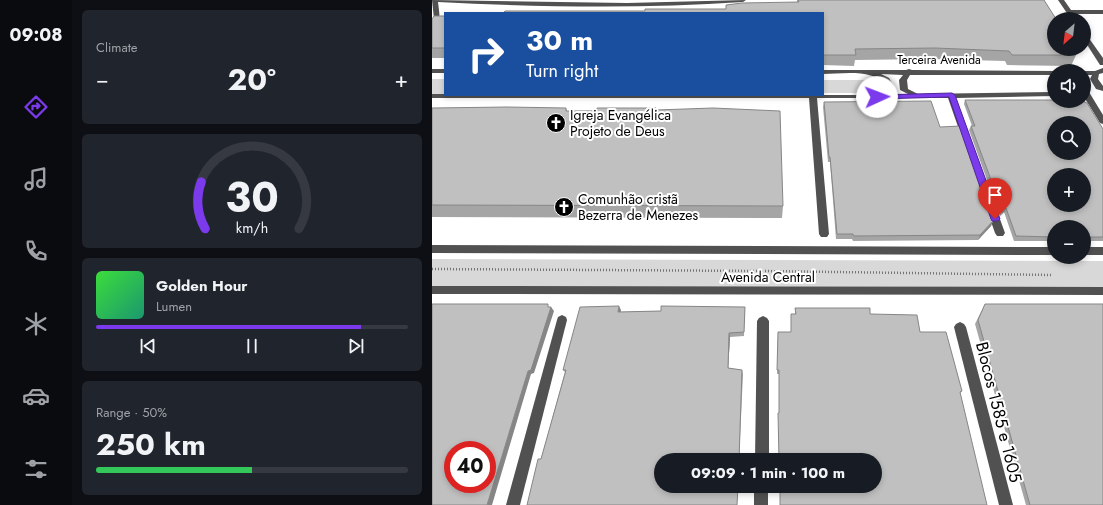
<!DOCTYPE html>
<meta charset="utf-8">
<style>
:root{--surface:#171b24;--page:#20242c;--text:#f1f3f6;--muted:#9ea1a6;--line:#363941;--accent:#7c3aed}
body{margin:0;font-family:Jost,sans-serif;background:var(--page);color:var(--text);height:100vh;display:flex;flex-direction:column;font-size:15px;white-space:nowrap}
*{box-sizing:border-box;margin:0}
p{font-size:13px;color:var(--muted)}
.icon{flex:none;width:22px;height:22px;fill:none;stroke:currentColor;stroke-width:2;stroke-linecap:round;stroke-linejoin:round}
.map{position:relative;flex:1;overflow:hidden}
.side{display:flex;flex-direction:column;gap:10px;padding:10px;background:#0d0f14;width:360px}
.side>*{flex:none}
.hud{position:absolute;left:12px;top:12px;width:380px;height:84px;border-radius:0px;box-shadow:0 2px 6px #0003;background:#1a4fa0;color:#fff;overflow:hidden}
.needle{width:26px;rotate:208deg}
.controls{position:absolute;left:615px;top:12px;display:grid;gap:8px}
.controls a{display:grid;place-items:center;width:44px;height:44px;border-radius:50%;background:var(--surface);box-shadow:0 2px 6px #0003;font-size:20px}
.speed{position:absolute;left:12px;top:441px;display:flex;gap:8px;font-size:20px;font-weight:700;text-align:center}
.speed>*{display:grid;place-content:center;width:52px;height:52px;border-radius:50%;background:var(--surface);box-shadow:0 2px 6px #0003;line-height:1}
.speed .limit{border:6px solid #d22;background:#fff;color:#111}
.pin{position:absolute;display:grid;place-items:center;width:34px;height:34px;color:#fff;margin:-41px -17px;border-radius:50% 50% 50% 0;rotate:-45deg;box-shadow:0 0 4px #0007}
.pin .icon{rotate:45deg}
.me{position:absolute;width:44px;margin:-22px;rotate:88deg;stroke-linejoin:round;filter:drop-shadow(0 0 3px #0008)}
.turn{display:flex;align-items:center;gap:14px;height:84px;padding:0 16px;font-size:18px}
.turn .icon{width:52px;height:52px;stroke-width:2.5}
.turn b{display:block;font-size:28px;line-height:34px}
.big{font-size:30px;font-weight:700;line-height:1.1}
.side .widget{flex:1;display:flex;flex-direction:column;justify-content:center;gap:6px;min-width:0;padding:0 14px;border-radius:6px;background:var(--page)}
.side .dial{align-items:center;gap:0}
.dial svg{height:104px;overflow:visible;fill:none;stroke:var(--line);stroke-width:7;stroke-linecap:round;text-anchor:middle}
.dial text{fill:var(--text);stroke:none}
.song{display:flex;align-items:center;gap:12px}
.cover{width:48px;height:48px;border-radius:6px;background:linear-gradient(135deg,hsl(120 70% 55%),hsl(160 70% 35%))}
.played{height:4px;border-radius:2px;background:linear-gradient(90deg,var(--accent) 85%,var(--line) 85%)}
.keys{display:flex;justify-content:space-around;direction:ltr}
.heat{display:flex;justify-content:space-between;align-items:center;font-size:22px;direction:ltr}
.charge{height:6px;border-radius:3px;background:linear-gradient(90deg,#34c759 50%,var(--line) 0)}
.trip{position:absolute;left:222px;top:453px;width:228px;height:40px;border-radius:20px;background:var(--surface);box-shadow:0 2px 6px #0003;font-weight:700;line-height:40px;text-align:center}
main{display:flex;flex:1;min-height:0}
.tab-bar{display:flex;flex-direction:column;width:72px;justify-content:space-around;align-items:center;background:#090b0e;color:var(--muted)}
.tab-bar .icon{width:28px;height:28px}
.tab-bar .current{color:var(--accent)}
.tab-bar b{font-size:18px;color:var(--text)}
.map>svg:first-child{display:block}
</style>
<main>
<nav class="tab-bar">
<b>09:08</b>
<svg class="icon current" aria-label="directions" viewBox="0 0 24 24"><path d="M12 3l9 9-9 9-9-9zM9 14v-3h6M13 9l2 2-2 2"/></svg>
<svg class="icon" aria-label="music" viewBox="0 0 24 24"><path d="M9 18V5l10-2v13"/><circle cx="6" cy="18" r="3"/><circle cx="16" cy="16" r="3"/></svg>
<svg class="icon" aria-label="phone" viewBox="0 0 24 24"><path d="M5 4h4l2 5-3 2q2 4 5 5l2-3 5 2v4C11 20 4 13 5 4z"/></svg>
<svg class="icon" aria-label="climate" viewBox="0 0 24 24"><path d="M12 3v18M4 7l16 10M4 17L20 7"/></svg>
<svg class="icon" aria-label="car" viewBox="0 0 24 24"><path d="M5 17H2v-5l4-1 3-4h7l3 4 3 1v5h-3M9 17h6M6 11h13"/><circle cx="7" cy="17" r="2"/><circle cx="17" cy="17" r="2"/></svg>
<svg class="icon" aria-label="filters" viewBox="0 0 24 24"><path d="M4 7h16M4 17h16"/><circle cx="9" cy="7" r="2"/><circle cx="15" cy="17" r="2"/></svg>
</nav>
<section class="side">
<div class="widget"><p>Climate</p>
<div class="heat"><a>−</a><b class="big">20°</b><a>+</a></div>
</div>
<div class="widget dial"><svg viewBox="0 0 100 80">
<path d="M14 69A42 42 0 1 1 86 69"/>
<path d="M14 69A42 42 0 0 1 11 33" stroke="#7c3aed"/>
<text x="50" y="56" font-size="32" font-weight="700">30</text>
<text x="50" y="72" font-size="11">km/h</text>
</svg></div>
<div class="widget">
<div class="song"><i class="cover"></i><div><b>Golden Hour</b><p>Lumen</p></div></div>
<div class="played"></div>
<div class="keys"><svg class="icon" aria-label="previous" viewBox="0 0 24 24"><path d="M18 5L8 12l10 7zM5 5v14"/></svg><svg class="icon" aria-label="pause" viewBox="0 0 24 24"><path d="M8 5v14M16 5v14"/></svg><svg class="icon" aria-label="next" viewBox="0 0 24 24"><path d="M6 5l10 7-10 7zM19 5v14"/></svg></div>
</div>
<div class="widget"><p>Range · 50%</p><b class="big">250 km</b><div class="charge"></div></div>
</section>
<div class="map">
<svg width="671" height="505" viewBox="0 0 671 505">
<rect width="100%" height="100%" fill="#fff"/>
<g fill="#d8d8d8">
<rect x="0" y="79" width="13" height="16"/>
<polygon points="391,80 439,80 434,93 391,93"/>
<polygon points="0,259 671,261 671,287 0,287"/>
</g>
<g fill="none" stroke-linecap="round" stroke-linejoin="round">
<g stroke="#737373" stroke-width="2.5" stroke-dasharray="1 2" stroke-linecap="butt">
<polyline points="0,269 330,271"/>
<polyline points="330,277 330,271 621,275"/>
</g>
<g fill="#515151" fill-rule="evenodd">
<path d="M0,0L195,3L314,0L311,2C209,9 108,7 6,2C7,12 11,27 0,32V23L2,19Z"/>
<polygon points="626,0 632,0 639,10 671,10 671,14 642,14 645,19 639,19"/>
<polygon points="652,33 654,34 671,58 671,65 668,65 652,40"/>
<polygon points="671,68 671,73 667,74 666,79 671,86 671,91 664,89 658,79 660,75 652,75 651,71 663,71"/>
<rect x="0" y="69" width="13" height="4"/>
<path d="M477,69L480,70L623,71L622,75H478L475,80L476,89L486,94L622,92V96L524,98L573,233L571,236H565L563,233L516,98H385L397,234L395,237H389L387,234L377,98H0V94H13V95H444L453,91L454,86C442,68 410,74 391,74V70H474ZM449,74L471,75L467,80L468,90L476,94H458L461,92L462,86L457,78Z"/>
<polygon points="652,92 657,92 671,115 671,124 668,123 652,97"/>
<polygon points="0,245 622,247 622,255 0,253"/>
<rect x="652" y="247" width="19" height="8"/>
<polygon points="0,286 671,287 671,295 0,294"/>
<polygon points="130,315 134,317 135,320 88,505 74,505 125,320 126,317"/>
<polygon points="331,316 335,318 337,321 337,460 323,460 325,321 327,318"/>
<polygon points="528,322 532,324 534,327 581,505 567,505 522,327 524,324"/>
<rect x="322" y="486" width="14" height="19"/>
</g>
</g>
<g fill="#a5a5a5">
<polygon points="365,0 612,0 643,49 642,52 644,55 639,66 575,65 573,61 500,59 423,60 422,66 391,65 391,13 213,11 294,9 365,2"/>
<polygon points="13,16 13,58 0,58 0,19"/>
<polygon points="533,100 671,129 671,241 652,241 652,227 622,227 622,241 582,241 572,212 568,216 537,130 539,126 540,126 532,104"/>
<polygon points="392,102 508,127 561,221 559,226 546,240 421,241 420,239 404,239 398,162 396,162 391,107"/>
<polygon points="0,108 134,108 135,111 225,110 351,206 350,218 0,217"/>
<polygon points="553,304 671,505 594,505 543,324"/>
<polygon points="313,307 312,336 298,337 296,368 310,370 311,374 305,505 95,505 109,459 133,372 131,370 189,310 189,312 229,311"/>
<polygon points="363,308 438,314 488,332 530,391 528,393 347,413 347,374 345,374 346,332 359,332 359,314 363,314"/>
</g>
<g fill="#868686">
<polygon points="574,208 572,212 568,216"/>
<polygon points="561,221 559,226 546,240 548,235"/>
<polygon points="187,306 189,310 188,316 186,312"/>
<polygon points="119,307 122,311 102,373 99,374 60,505 55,505 96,371"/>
<polygon points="297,333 298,337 296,372 296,368"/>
</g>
<g fill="#c0c0c0" stroke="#868686" fill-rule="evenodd">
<polygon points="366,0 612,0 624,19 622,19 622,49 643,49 641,49 644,55 580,55 577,51 503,48 423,49 424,55 391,55 391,13 71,13 73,11 213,11 213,9 294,9 294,5 310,3 367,2"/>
<polygon points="2,16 13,16 13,48 0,48 0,19"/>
<path d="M533,100H622V101H650L655,103L671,129V237H652V227H622V237L584,236L574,208L571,212L539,126H543ZM622,123H652V153H622ZM622,175H652V205H622Z"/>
<polygon points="499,101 508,127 528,126 561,221 548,235 422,236 421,234 405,234 398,157 397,157 392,102"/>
<polygon points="75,107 134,108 134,111 163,111 165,108 224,108 224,110 281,108 348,111 351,206 0,205 0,108"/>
<path d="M0,304H116V307H119L99,370L96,371L55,505H0ZM21,450H55V484H21Z"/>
<polygon points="553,304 671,304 671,505 598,505 546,320"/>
<polygon points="187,306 186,312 229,311 229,306 313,307 312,332 297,333 296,368 310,370 307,460 229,460 229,486 306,486 305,505 95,505 106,459 109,459 134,370 131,370 148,307"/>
<polygon points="363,308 438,308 438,314 485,315 488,332 514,332 530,391 528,392 555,505 348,505 348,486 443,486 443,460 347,460 346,413 347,413 347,370 345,370 346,332 359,332 359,314 364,314"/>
</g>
<polygon fill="#7c3aed" stroke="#51269a" points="520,93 523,95 568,219 566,221 560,221 559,219 517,97 445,99 441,97 445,95"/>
<defs>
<g id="church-disc" transform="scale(1)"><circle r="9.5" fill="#000" stroke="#fff"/><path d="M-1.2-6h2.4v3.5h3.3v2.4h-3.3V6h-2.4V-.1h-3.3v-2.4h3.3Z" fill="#fff"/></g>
</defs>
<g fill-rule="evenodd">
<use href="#church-disc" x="124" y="123"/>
<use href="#church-disc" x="132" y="207"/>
</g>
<g text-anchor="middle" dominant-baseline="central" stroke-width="4" stroke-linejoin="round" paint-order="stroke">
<g font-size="12" fill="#000" stroke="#fff">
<text x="507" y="60">Terceira Avenida</text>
</g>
<g font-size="14" fill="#000" stroke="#fff" text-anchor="start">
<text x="138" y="115">Igreja Evangélica<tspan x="138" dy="16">Projeto de Deus</tspan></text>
<text x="146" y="199">Comunhão cristã<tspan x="146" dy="16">Bezerra de Menezes</tspan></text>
</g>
<g font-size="14" fill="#000" stroke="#fff">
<text x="336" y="277">Avenida Central</text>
</g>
<g font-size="17" fill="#000" stroke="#fff">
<text transform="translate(567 412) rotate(76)">Blocos 1585 e 1605</text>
</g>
</g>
</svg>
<div class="controls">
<a><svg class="needle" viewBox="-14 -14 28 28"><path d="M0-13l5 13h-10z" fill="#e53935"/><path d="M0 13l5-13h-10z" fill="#9ea1a6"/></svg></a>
<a><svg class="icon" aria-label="sound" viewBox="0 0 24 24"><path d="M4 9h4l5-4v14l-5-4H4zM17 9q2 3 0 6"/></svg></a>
<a><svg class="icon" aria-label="search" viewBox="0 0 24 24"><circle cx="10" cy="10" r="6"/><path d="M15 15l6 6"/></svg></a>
<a>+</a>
<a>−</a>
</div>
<div class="speed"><div class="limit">40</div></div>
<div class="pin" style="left:563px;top:219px;background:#d93025"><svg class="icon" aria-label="arrive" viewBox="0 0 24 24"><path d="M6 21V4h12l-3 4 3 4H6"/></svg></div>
<svg class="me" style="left:445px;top:97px" viewBox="-20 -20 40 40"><circle r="19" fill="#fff"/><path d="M0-13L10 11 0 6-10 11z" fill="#7c3aed"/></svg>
<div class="trip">09:09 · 1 min · 100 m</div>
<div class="hud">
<div class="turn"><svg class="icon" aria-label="right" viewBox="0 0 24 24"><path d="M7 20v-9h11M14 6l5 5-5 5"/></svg><div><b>30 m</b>Turn right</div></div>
</div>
</div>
</main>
